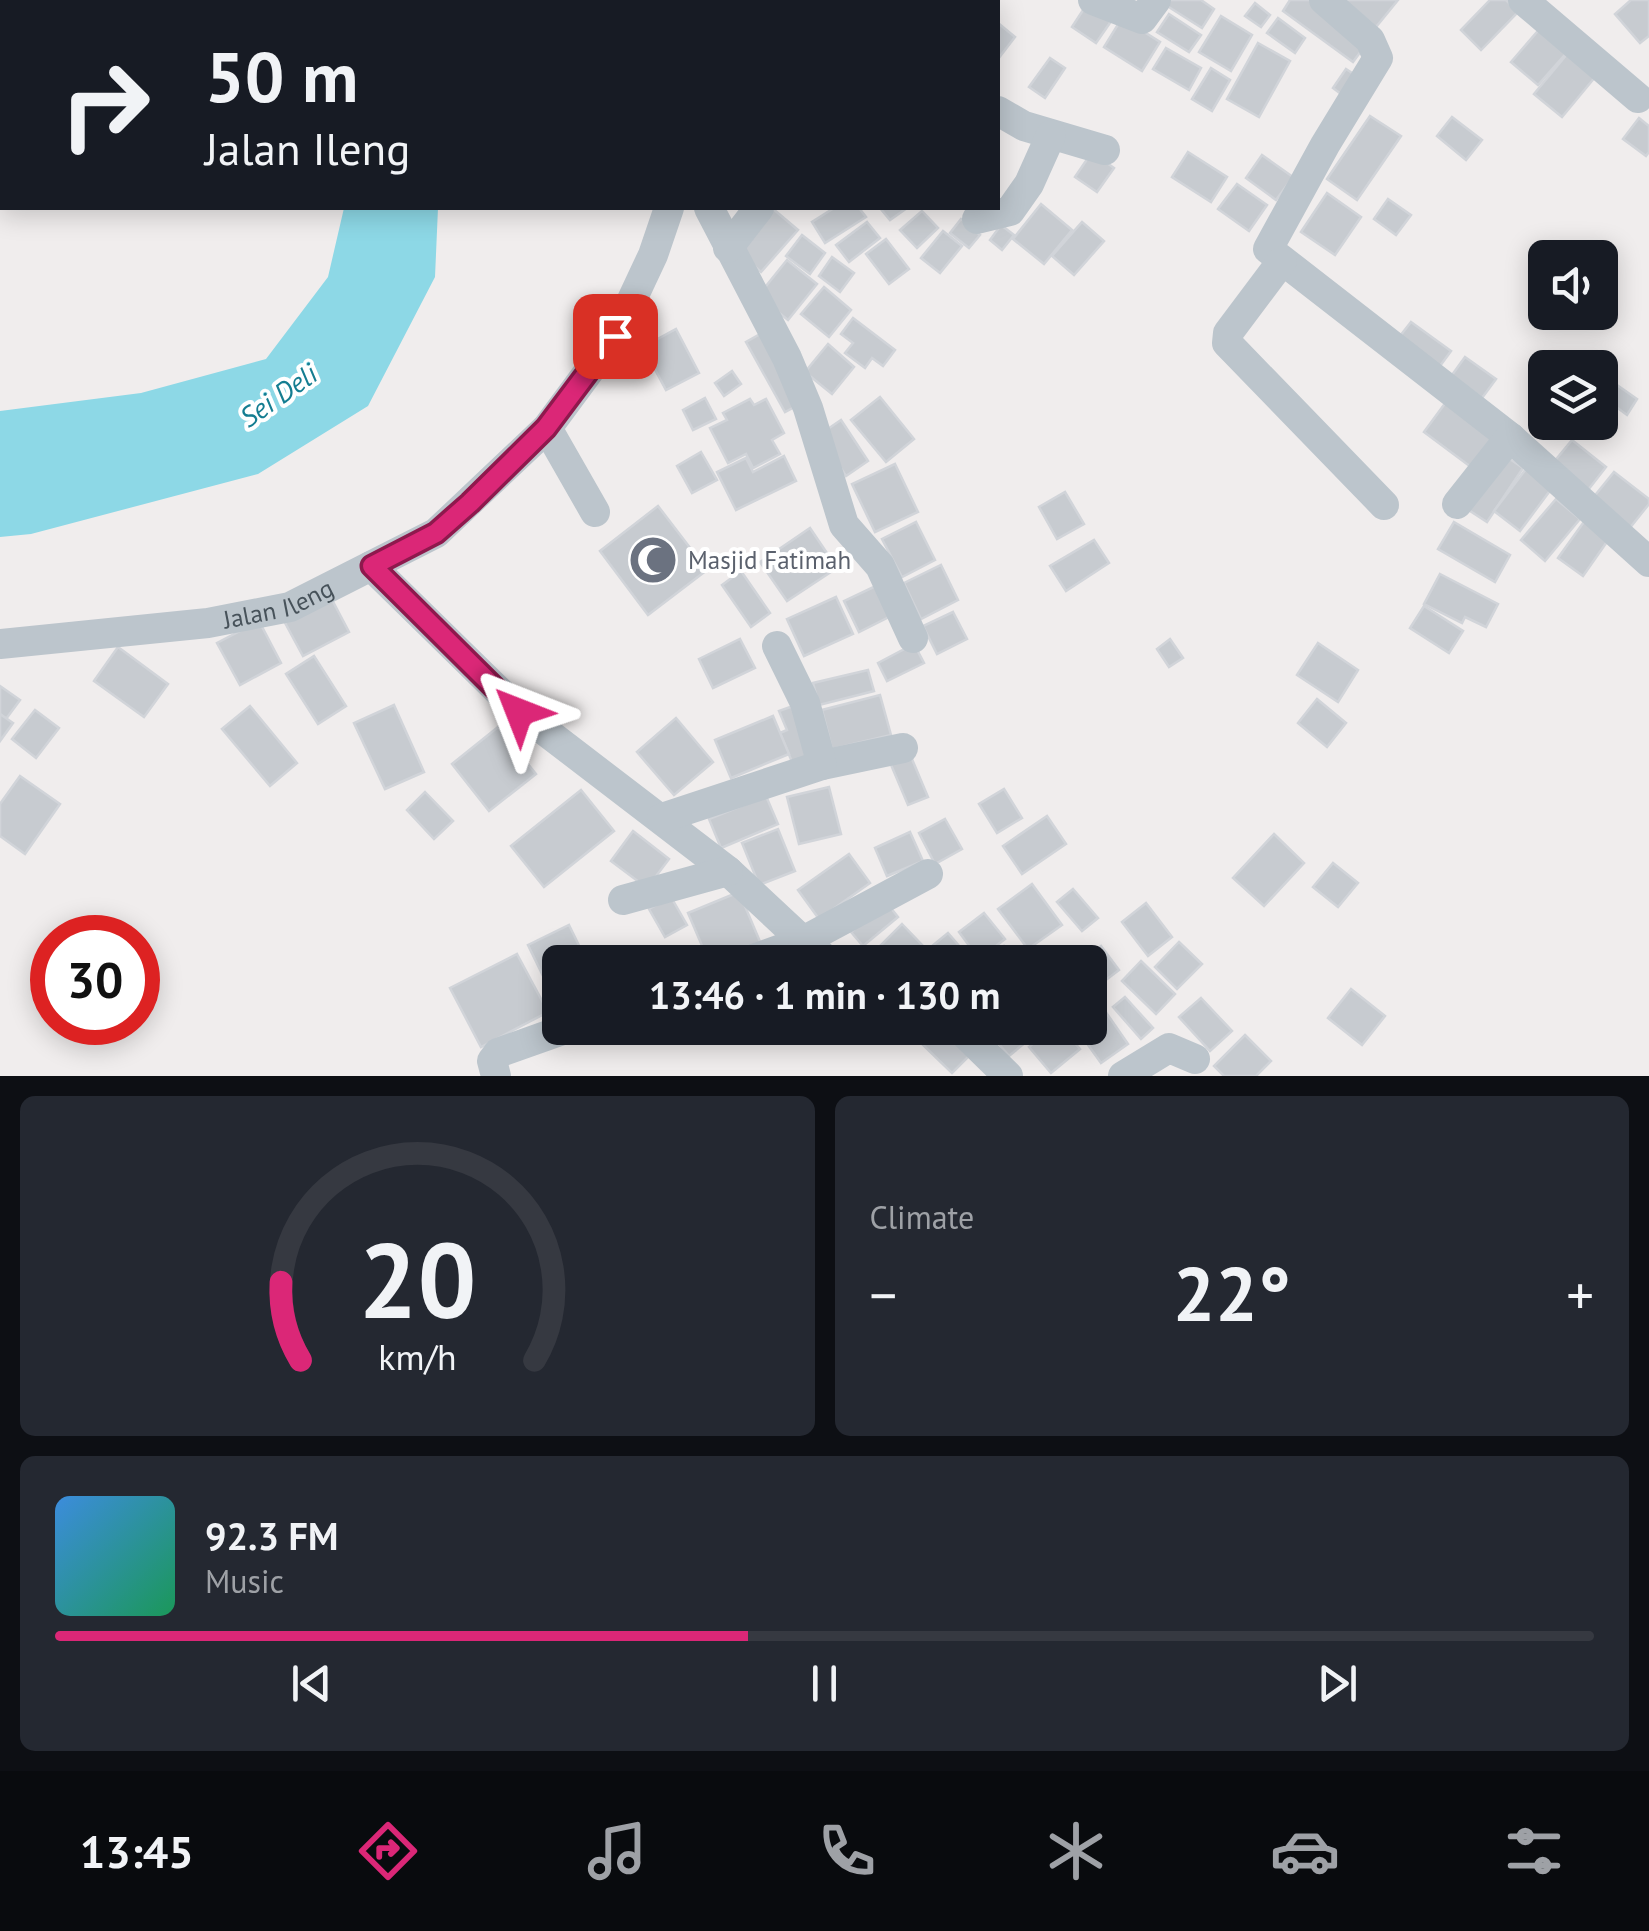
<!DOCTYPE html>
<meta charset="utf-8">
<style>
:root{--surface:#171b24;--page:#242831;--text:#f1f3f6;--muted:#9ea1a6;--line:#363941;--accent:#db2777}
body{margin:0;font-family:"PT Sans",sans-serif;background:var(--page);color:var(--text);height:100vh;display:flex;flex-direction:column;font-size:38px;white-space:nowrap}
*{box-sizing:border-box;margin:0}
p{font-size:32px;color:var(--muted)}
.icon{flex:none;width:55px;height:55px;fill:none;stroke:currentColor;stroke-width:2;stroke-linecap:round;stroke-linejoin:round}
.map{position:relative;height:1076px;overflow:hidden}
.side{display:flex;flex-direction:column;gap:20px;padding:20px;background:#0d0f14;flex:1}
.side>*{flex:none}
.banner{position:absolute;left:0px;top:0px;width:1000px;height:210px;box-shadow:0 5px 25px #0003;background:#171b24;color:var(--text);overflow:hidden}
.buttons{position:absolute;left:1528px;top:240px;display:grid;gap:20px}
.buttons a{display:grid;place-items:center;width:90px;height:90px;border-radius:15px;background:var(--surface);box-shadow:0 5px 25px #0003;font-size:50px}
.speed{position:absolute;left:30px;top:915px;display:flex;gap:20px;font-size:50px;font-weight:700;text-align:center}
.speed>*{display:grid;place-content:center;width:130px;height:130px;border-radius:50%;background:var(--surface);box-shadow:0 5px 25px #0003;line-height:1}
.speed .limit{border:15px solid #d22;background:#fff;color:#111}
.pin{position:absolute;display:grid;place-items:center;width:85px;height:85px;color:#fff;margin:-42px;border-radius:20px;box-shadow:0 5px 15px #0006}
.me{position:absolute;width:110px;margin:-55px;rotate:315deg;stroke-linejoin:round;filter:drop-shadow(0 0 8px #0008)}
.turn{display:flex;align-items:center;gap:35px;height:210px;padding:0 40px;font-size:45px}
.turn .icon{width:130px;height:130px;stroke-width:2.5}
.turn b{display:block;font-size:70px;line-height:85px}
.big{font-size:75px;font-weight:800;line-height:1.1}
.side .tile{flex:1;display:flex;flex-direction:column;justify-content:center;gap:15px;min-width:0;padding:0 35px;border-radius:15px;background:var(--page)}
.side .dial{align-items:center;gap:0}
.dial svg{height:260px;overflow:visible;fill:none;stroke:var(--line);stroke-width:7;stroke-linecap:round;text-anchor:middle}
.dial text{fill:var(--text);stroke:none}
.song{display:flex;align-items:center;gap:30px}
.cover{width:120px;height:120px;border-radius:15px;background:linear-gradient(135deg,hsl(210 70% 55%),hsl(150 70% 35%))}
.played{height:10px;border-radius:5px;background:linear-gradient(90deg,var(--accent) 45%,var(--line) 45%)}
.keys{display:flex;justify-content:space-around;direction:ltr}
.heat{display:flex;justify-content:space-between;align-items:center;font-size:55px;direction:ltr}
.side .tiles{flex:1;display:grid;gap:20px;grid-template-columns:1fr 1fr}
.tile:last-child{grid-column:span 2}
.trip{position:absolute;left:542px;top:945px;width:565px;height:100px;border-radius:15px;background:var(--surface);box-shadow:0 5px 25px #0003;font-weight:800;line-height:100px;text-align:center}
.tabs{display:flex;height:160px;justify-content:space-around;align-items:center;background:#090b0e;color:var(--muted)}
.tabs .icon{width:70px;height:70px}
.tabs .active{color:var(--accent)}
.tabs b{font-size:45px;color:var(--text)}
.map>svg:first-child{display:block}
</style>
<div class="map">
<svg width="1649" height="1076" viewBox="0 0 1649 1076">
<rect width="100%" height="100%" fill="#f0eded"/>
<polygon fill="#8dd8e6" points="344,208 438,208 435,277 368,406 258,474 31,534 0,537 0,411 141,393 266,359 328,277"/>
<g fill="#c7cbd0" stroke="#d1d4d9" stroke-width="2.5">
<polygon points="30,0 90,0 91,2 25,2"/>
<polygon points="1167,0 1201,0 1214,9 1202,28 1164,4"/>
<polygon points="1290,0 1309,0 1367,43 1353,62 1283,11"/>
<polygon points="1344,0 1398,0 1376,27"/>
<polygon points="1490,0 1506,0 1518,12 1481,50 1461,30"/>
<polygon points="1631,0 1649,0 1649,36 1640,43 1615,14"/>
<polygon points="1089,1 1114,17 1096,43 1072,27"/>
<polygon points="1255,3 1270,15 1261,27 1245,16"/>
<polygon points="2,14 2,109 0,111 0,15"/>
<polygon points="1169,14 1201,35 1189,52 1157,32"/>
<polygon points="1221,16 1252,35 1231,71 1199,52"/>
<polygon points="1122,18 1160,42 1142,71 1104,47"/>
<polygon points="1278,18 1305,38 1295,53 1267,33"/>
<polygon points="998,23 1015,37 998,59"/>
<polygon points="1543,25 1570,49 1538,85 1511,62"/>
<polygon points="1258,43 1290,61 1259,117 1227,99"/>
<polygon points="1166,48 1201,68 1189,90 1153,69"/>
<polygon points="1568,53 1596,76 1562,117 1534,94"/>
<polygon points="1050,58 1065,68 1045,98 1029,87"/>
<polygon points="1211,68 1230,80 1212,111 1192,99"/>
<polygon points="1346,69 1363,80 1349,100 1333,88"/>
<polygon points="1370,116 1401,136 1357,200 1327,179"/>
<polygon points="1452,117 1482,140 1466,160 1437,136"/>
<polygon points="1639,118 1649,126 1649,152 1646,156 1623,139"/>
<polygon points="1092,152 1114,168 1097,192 1075,177"/>
<polygon points="1188,152 1227,177 1211,202 1172,177"/>
<polygon points="1262,155 1293,177 1276,200 1246,178"/>
<polygon points="1237,184 1267,205 1249,231 1218,209"/>
<polygon points="1327,193 1361,217 1335,255 1301,232"/>
<polygon points="1388,199 1411,215 1396,235 1374,219"/>
<polygon points="1041,204 1072,230 1044,264 1013,239"/>
<polygon points="772,208 798,230 761,272 736,250"/>
<polygon points="834,208 859,208 866,217 825,243 812,222"/>
<polygon points="880,208 907,208 890,220"/>
<polygon points="922,211 938,228 917,248 900,230"/>
<polygon points="961,219 980,235 969,248 950,233"/>
<polygon points="867,222 880,238 849,262 836,245"/>
<polygon points="1082,222 1104,241 1074,275 1052,256"/>
<polygon points="1001,225 1014,235 1002,250 990,240"/>
<polygon points="943,231 962,246 940,273 921,258"/>
<polygon points="802,235 825,253 810,274 786,256"/>
<polygon points="886,239 909,269 889,284 866,254"/>
<polygon points="832,257 854,273 840,292 819,276"/>
<polygon points="787,260 817,284 788,320 758,296"/>
<polygon points="824,287 851,310 829,337 801,314"/>
<polygon points="853,318 895,350 883,366 872,358 865,368 845,353 853,343 841,334"/>
<polygon points="1411,322 1451,351 1440,366 1400,336"/>
<polygon points="676,329 699,373 666,390 643,347"/>
<polygon points="762,333 802,403 785,412 746,342"/>
<polygon points="828,344 854,367 832,394 805,372"/>
<polygon points="1465,357 1496,379 1482,398 1452,375"/>
<polygon points="732,371 741,384 724,396 715,383"/>
<polygon points="1617,385 1637,399 1627,415 1607,400"/>
<polygon points="880,397 914,439 886,462 851,420"/>
<polygon points="705,398 716,419 693,430 683,410"/>
<polygon points="1449,398 1501,436 1475,470 1424,432"/>
<polygon points="750,399 754,405 766,399 784,433 772,440 780,454 753,468 746,454 728,463 710,428 727,420 723,413"/>
<polygon points="841,420 868,461 846,476 819,435"/>
<polygon points="1572,440 1606,467 1588,490 1553,463"/>
<polygon points="701,452 717,480 692,493 677,466"/>
<polygon points="1501,453 1523,468 1487,522 1464,507"/>
<polygon points="784,456 796,481 736,510 717,472 746,458 753,472"/>
<polygon points="895,464 918,512 875,532 852,484"/>
<polygon points="1526,469 1552,488 1520,531 1494,511"/>
<polygon points="1614,472 1649,499 1649,504 1629,529 1592,499"/>
<polygon points="1065,492 1084,524 1057,539 1039,507"/>
<polygon points="1556,499 1580,519 1545,561 1521,540"/>
<polygon points="658,506 707,570 648,615 600,551"/>
<polygon points="1586,519 1611,536 1583,576 1558,558"/>
<polygon points="916,522 935,560 902,577 882,539"/>
<polygon points="1454,522 1510,555 1495,582 1438,549"/>
<polygon points="810,528 837,568 787,601 760,562"/>
<polygon points="1094,540 1109,563 1066,591 1050,566"/>
<polygon points="941,565 958,600 921,619 904,583"/>
<polygon points="741,571 770,613 751,627 722,585"/>
<polygon points="1440,574 1498,604 1486,627 1465,617 1462,623 1424,604"/>
<polygon points="880,584 895,614 859,632 844,601"/>
<polygon points="329,594 349,632 303,656 283,619"/>
<polygon points="836,597 853,634 804,656 787,619"/>
<polygon points="1424,606 1463,631 1449,653 1410,628"/>
<polygon points="953,612 967,639 937,654 923,626"/>
<polygon points="259,621 281,663 240,685 217,643"/>
<polygon points="740,639 755,668 713,688 699,659"/>
<polygon points="1170,639 1183,658 1169,667 1157,649"/>
<polygon points="1318,643 1358,670 1338,702 1297,675"/>
<polygon points="914,644 924,663 887,681 878,663"/>
<polygon points="118,647 168,684 144,717 94,681"/>
<polygon points="314,656 346,706 318,724 286,674"/>
<polygon points="868,670 874,691 819,705 813,683"/>
<polygon points="0,686 20,700 6,719 0,714"/>
<polygon points="880,695 891,735 832,749 822,710"/>
<polygon points="1317,699 1346,723 1327,747 1298,723"/>
<polygon points="394,705 424,772 385,789 354,723"/>
<polygon points="796,705 807,756 792,762 780,733 787,730 779,711"/>
<polygon points="250,706 297,763 270,786 222,729"/>
<polygon points="35,710 59,728 36,758 12,739"/>
<polygon points="0,714 13,723 0,741"/>
<polygon points="773,716 789,754 731,778 715,740"/>
<polygon points="676,718 713,762 674,795 637,752"/>
<polygon points="498,727 536,774 489,811 452,764"/>
<polygon points="909,752 928,797 908,805 889,760"/>
<polygon points="20,776 60,804 25,854 0,836 0,804"/>
<polygon points="829,787 841,834 799,844 787,797"/>
<polygon points="1004,789 1022,818 997,833 979,804"/>
<polygon points="581,790 614,831 544,887 511,846"/>
<polygon points="425,792 453,821 434,839 407,810"/>
<polygon points="766,796 778,824 721,848 709,819"/>
<polygon points="1047,816 1066,844 1022,874 1003,846"/>
<polygon points="945,819 962,849 935,864 919,833"/>
<polygon points="778,829 795,871 759,885 742,843"/>
<polygon points="633,831 669,859 647,888 611,861"/>
<polygon points="910,832 923,861 887,876 875,848"/>
<polygon points="1274,834 1304,863 1264,906 1233,878"/>
<polygon points="849,854 870,883 819,919 798,890"/>
<polygon points="1333,863 1358,883 1338,907 1313,887"/>
<polygon points="1032,884 1062,925 1028,949 998,909"/>
<polygon points="1073,889 1098,918 1082,931 1057,902"/>
<polygon points="739,892 761,944 716,962 709,962 688,913"/>
<polygon points="671,897 687,925 665,937 649,909"/>
<polygon points="886,902 898,917 863,946 851,932"/>
<polygon points="1146,903 1172,937 1148,956 1122,922"/>
<polygon points="984,913 1005,939 979,959 959,932"/>
<polygon points="902,924 923,946 906,962 878,962 871,955"/>
<polygon points="569,925 587,962 560,962 560,1011 528,945"/>
<polygon points="948,933 973,962 925,962 920,956"/>
<polygon points="1179,942 1202,964 1177,989 1155,967"/>
<polygon points="1004,946 1018,962 984,962"/>
<polygon points="1101,946 1119,970 1090,992 1090,962 1079,962"/>
<polygon points="517,954 548,1012 481,1047 450,988"/>
<polygon points="1141,961 1175,994 1156,1014 1122,981"/>
<polygon points="1351,989 1385,1016 1362,1045 1328,1018"/>
<polygon points="1125,997 1153,1028 1141,1039 1113,1007"/>
<polygon points="1096,998 1128,1044 1101,1063 1076,1028 1090,1028 1090,1002"/>
<polygon points="1201,998 1232,1031 1210,1051 1179,1017"/>
<polygon points="936,1028 942,1028 970,1055 952,1073 921,1043"/>
<polygon points="994,1028 1043,1028 1009,1056 989,1032"/>
<polygon points="1052,1028 1062,1028 1080,1049 1051,1073 1029,1047"/>
<polygon points="1245,1035 1271,1061 1256,1076 1224,1076 1214,1066"/>
</g>
<g fill="none" stroke-linecap="round" stroke-linejoin="round">
<g stroke="#bcc5cc" stroke-width="30">
<polyline points="638,0 639,2"/>
<polyline points="880,0 882,2"/>
<polyline points="1093,0 1142,19 1156,0"/>
<polyline points="1324,0 1370,40 1378,58 1325,145 1268,249 1510,437 1649,562"/>
<polyline points="1523,0 1638,98"/>
<polyline points="722,2 724,0"/>
<polyline points="998,111 1024,126 1105,150"/>
<polyline points="709,208 787,358 808,408 844,525 880,566 913,638"/>
<polyline points="977,219 1010,211 1029,184 1051,135"/>
<polyline points="728,248 759,208"/>
<polyline points="1282,261 1228,333 1227,343 1384,505"/>
<polyline points="547,428 595,512"/>
<polyline points="1457,504 1510,437"/>
<polyline points="371,566 519,711 728,871 803,941 745,962"/>
<path id="s1" d="M0,644L208,623L290,607L436,533L547,428L615,336L653,255L669,208"/>
<polyline points="822,765 903,748"/>
<polyline points="662,818 822,765 805,703 777,646"/>
<polyline points="623,900 728,871"/>
<polyline points="829,962 803,941 928,874"/>
<polyline points="959,1028 1008,1076"/>
<polyline points="496,1076 492,1061 498,1053 568,1028"/>
<polyline points="1123,1076 1169,1048 1195,1059"/>
</g>
</g>
<g fill="none" stroke-linecap="round" stroke-linejoin="round">
<g stroke="#8e194d" stroke-width="25">
<polyline id="route" points="519,712 372,566 436,533 470,503 546,428 615,336"/>
</g>
<use href="#route" stroke="#db2777" stroke-width="18"/>
</g>
<defs>
<g id="mosque-disc" transform="scale(2.5)"><circle r="9.5" fill="#6b7280" stroke="#fff"/><path d="M3.5-4.9A6 6 0 1 0 3.5 4.9A5 5 0 1 1 3.5-4.9Z" fill="#fff"/></g>
</defs>
<g fill-rule="evenodd">
<use href="#mosque-disc" x="653" y="560"/>
</g>
<g text-anchor="middle" dominant-baseline="central" stroke-width="8" stroke-linejoin="round" paint-order="stroke">
<g font-size="25" fill="#5b616d" stroke="#fff" text-anchor="start">
<text x="688" y="560">Masjid Fatimah</text>
</g>
<g font-size="25" fill="#47525a" stroke="#fff">
<text stroke="none"><textPath href="#s1" startOffset="282">Jalan Ileng</textPath></text>
</g>
<g font-size="28" font-style="italic" fill="#147d91" stroke="#fff">
<text transform="translate(278 395) rotate(-35)">Sei Deli</text>
</g>
</g>
</svg>
<div class="buttons">
<a><svg class="icon" aria-label="sound" viewBox="0 0 24 24"><path d="M4 9h4l5-4v14l-5-4H4zM17 9q2 3 0 6"/></svg></a>
<a><svg class="icon" aria-label="layers" viewBox="0 0 24 24"><path d="M12 4l9 5-9 5-9-5zM3 14l9 5 9-5"/></svg></a>
</div>
<div class="speed"><div class="limit">30</div></div>
<div class="pin" style="left:615px;top:336px;background:#d93025"><svg class="icon" aria-label="arrive" viewBox="0 0 24 24"><path d="M6 21V4h12l-3 4 3 4H6"/></svg></div>
<svg class="me" style="left:519px;top:712px" viewBox="-20 -20 40 40"><path d="M0-17L14 15 0 8-14 15z" fill="#db2777" stroke="#fff" stroke-width="4"/></svg>
<div class="trip">13:46 · 1 min · 130 m</div>
<div class="banner">
<div class="turn"><svg class="icon" aria-label="right" viewBox="0 0 24 24"><path d="M7 20v-9h11M14 6l5 5-5 5"/></svg><div><b>50 m</b>Jalan Ileng</div></div>
</div>
</div>
<section class="side">
<div class="tiles">
<div class="tile dial"><svg viewBox="0 0 100 80">
<path d="M14 69A42 42 0 1 1 86 69"/>
<path d="M14 69A42 42 0 0 1 8 45" stroke="#db2777"/>
<text x="50" y="56" font-size="32" font-weight="700">20</text>
<text x="50" y="72" font-size="11">km/h</text>
</svg></div>
<div class="tile"><p>Climate</p>
<div class="heat"><a>−</a><b class="big">22°</b><a>+</a></div>
</div>
<div class="tile">
<div class="song"><i class="cover"></i><div><b>92.3 FM</b><p>Music</p></div></div>
<div class="played"></div>
<div class="keys"><svg class="icon" aria-label="previous" viewBox="0 0 24 24"><path d="M18 5L8 12l10 7zM5 5v14"/></svg><svg class="icon" aria-label="pause" viewBox="0 0 24 24"><path d="M8 5v14M16 5v14"/></svg><svg class="icon" aria-label="next" viewBox="0 0 24 24"><path d="M6 5l10 7-10 7zM19 5v14"/></svg></div>
</div>
</div>
</section>
<nav class="tabs">
<b>13:45</b>
<svg class="icon active" aria-label="directions" viewBox="0 0 24 24"><path d="M12 3l9 9-9 9-9-9zM9 14v-3h6M13 9l2 2-2 2"/></svg>
<svg class="icon" aria-label="music" viewBox="0 0 24 24"><path d="M9 18V5l10-2v13"/><circle cx="6" cy="18" r="3"/><circle cx="16" cy="16" r="3"/></svg>
<svg class="icon" aria-label="phone" viewBox="0 0 24 24"><path d="M5 4h4l2 5-3 2q2 4 5 5l2-3 5 2v4C11 20 4 13 5 4z"/></svg>
<svg class="icon" aria-label="climate" viewBox="0 0 24 24"><path d="M12 3v18M4 7l16 10M4 17L20 7"/></svg>
<svg class="icon" aria-label="car" viewBox="0 0 24 24"><path d="M5 17H2v-5l4-1 3-4h7l3 4 3 1v5h-3M9 17h6M6 11h13"/><circle cx="7" cy="17" r="2"/><circle cx="17" cy="17" r="2"/></svg>
<svg class="icon" aria-label="filters" viewBox="0 0 24 24"><path d="M4 7h16M4 17h16"/><circle cx="9" cy="7" r="2"/><circle cx="15" cy="17" r="2"/></svg>
</nav>
